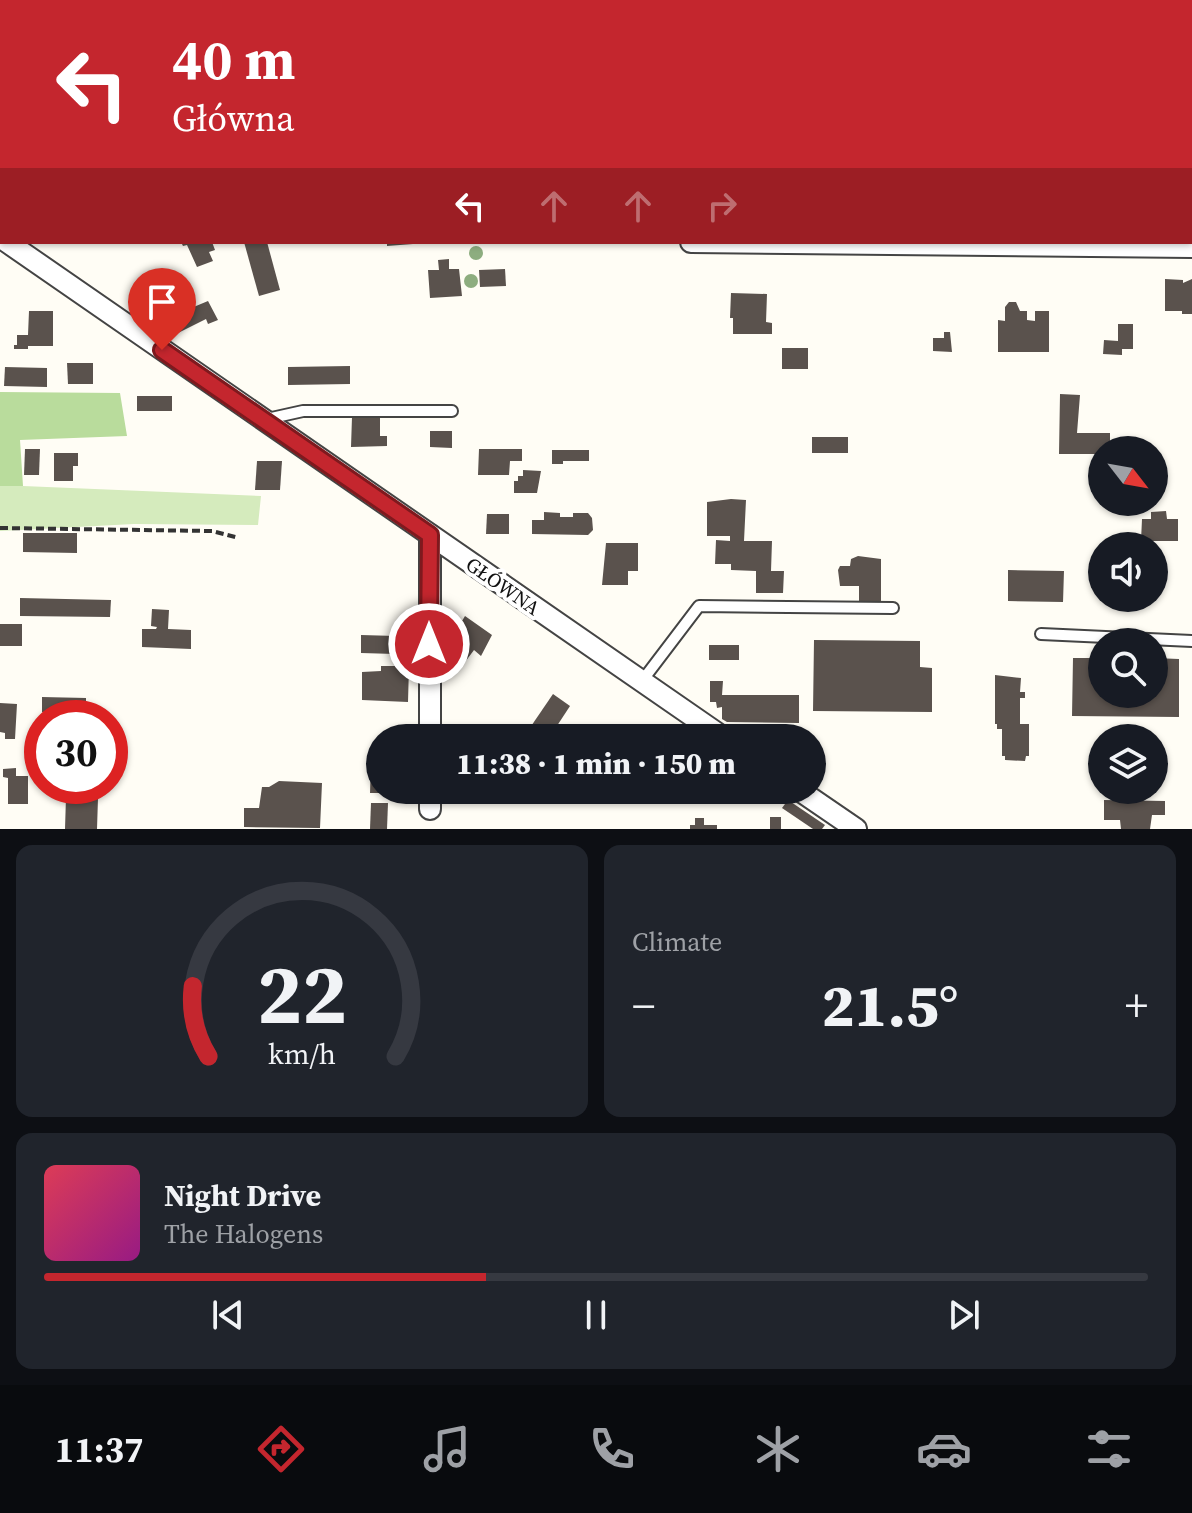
<!DOCTYPE html>
<meta charset="utf-8">
<style>
:root{--surface:#171b24;--page:#20242c;--text:#f1f3f6;--muted:#9ea1a6;--line:#363941;--accent:#c4262e}
body{margin:0;font-family:"Source Serif 4",serif;background:var(--page);color:var(--text);height:100vh;display:flex;flex-direction:column;font-size:30px;white-space:nowrap}
*{box-sizing:border-box;margin:0}
p{font-size:26px;color:var(--muted)}
.icon{flex:none;width:44px;height:44px;fill:none;stroke:currentColor;stroke-width:2;stroke-linecap:round;stroke-linejoin:round}
.map{position:relative;height:829px;overflow:hidden}
.side{display:flex;flex-direction:column;gap:16px;padding:16px;background:#0d0f14;flex:1}
.side>*{flex:none}
.guide{position:absolute;left:0px;top:0px;width:1192px;height:244px;box-shadow:0 2px 6px #0004;background:#c4262e;color:#fff;overflow:hidden}
.needle{width:52px;rotate:121deg}
.buttons{position:absolute;left:1088px;top:436px;display:grid;gap:16px}
.buttons a{display:grid;place-items:center;width:80px;height:80px;border-radius:50%;background:var(--surface);box-shadow:0 2px 6px #0004;font-size:40px}
.speed{position:absolute;left:24px;top:700px;display:flex;gap:16px;font-size:40px;font-weight:700;text-align:center}
.speed>*{display:grid;place-content:center;width:104px;height:104px;border-radius:50%;background:var(--surface);box-shadow:0 2px 6px #0004;line-height:1}
.speed .limit{border:12px solid #d22;background:#fff;color:#111}
.pin{position:absolute;display:grid;place-items:center;width:68px;height:68px;color:#fff;margin:-82px -34px;border-radius:50% 50% 50% 0;rotate:-45deg;box-shadow:0 0 8px #0007}
.pin .icon{rotate:45deg}
.me{position:absolute;width:88px;margin:-44px;rotate:0deg;stroke-linejoin:round;filter:drop-shadow(0 0 6px #0008)}
.turn{display:flex;align-items:center;gap:28px;height:168px;padding:0 40px;font-size:36px}
.turn .icon{width:104px;height:104px;stroke-width:2.5}
.turn b{display:block;font-size:56px;line-height:68px}
.lanes{display:flex;align-items:center;height:76px;padding:0 40px;background:#0003;justify-content:center;gap:40px;direction:ltr}
.lanes .off{opacity:.35}
.big{font-size:60px;font-weight:800;line-height:1.1}
.side .card{flex:1;display:flex;flex-direction:column;justify-content:center;gap:12px;min-width:0;padding:0 28px;border-radius:16px;background:var(--page)}
.side .dial{align-items:center;gap:0}
.dial svg{height:208px;overflow:visible;fill:none;stroke:var(--line);stroke-width:7;stroke-linecap:round;text-anchor:middle}
.dial text{fill:var(--text);stroke:none}
.song{display:flex;align-items:center;gap:24px}
.cover{width:96px;height:96px;border-radius:12px;background:linear-gradient(135deg,hsl(350 70% 55%),hsl(310 70% 35%))}
.played{height:8px;border-radius:4px;background:linear-gradient(90deg,var(--accent) 40%,var(--line) 40%)}
.keys{display:flex;justify-content:space-around;direction:ltr}
.heat{display:flex;justify-content:space-between;align-items:center;font-size:44px;direction:ltr}
.side .tiles{flex:1;display:grid;gap:16px;grid-template-columns:1fr 1fr}
.card:last-child{grid-column:span 2}
.trip{position:absolute;left:366px;top:724px;width:460px;height:80px;border-radius:40px;background:var(--surface);box-shadow:0 2px 6px #0004;font-weight:800;line-height:80px;text-align:center}
.tab-bar{display:flex;height:128px;justify-content:space-around;align-items:center;background:#090b0e;color:var(--muted)}
.tab-bar .icon{width:56px;height:56px}
.tab-bar .selected{color:var(--accent)}
.tab-bar b{font-size:36px;color:var(--text)}
.map>svg:first-child{display:block}
</style>
<div class="map">
<svg width="1192" height="829" viewBox="0 0 1192 829">
<rect width="100%" height="100%" fill="#fffdf5"/>
<polygon fill="#d5ebbd" points="0,486 23,486 261,496 258,525 134,524 0,531"/>
<polygon fill="#b9dc9c" points="0,392 120,393 127,436 20,440 23,486 0,486"/>
<g fill="#5a524d">
<polygon points="181,242 212,242 215,250 209,252 213,261 197,267 187,245 183,246"/>
<polygon points="244,242 267,242 280,290 259,296"/>
<polygon points="387,242 412,242 413,244 387,246"/>
<polygon points="449,259 449,269 459,269 462,296 430,298 428,270 439,270 438,260"/>
<polygon points="505,269 506,286 480,287 479,270"/>
<polygon points="1165,279 1183,280 1183,283 1192,279 1192,314 1182,314 1182,311 1165,311"/>
<polygon points="731,293 767,294 766,322 772,323 772,334 733,334 733,318 730,318"/>
<polygon points="208,301 218,320 208,324 206,319 176,334 168,318 175,315 172,310 181,305 184,311"/>
<polygon points="1009,302 1016,302 1020,311 1027,311 1027,320 1035,321 1035,311 1049,311 1049,352 998,352 998,320 1005,321 1005,307"/>
<polygon points="29,311 53,311 53,346 28,346 28,349 14,349 14,345 17,345 17,335 28,335"/>
<polygon points="1118,324 1133,324 1133,349 1122,349 1122,355 1103,354 1104,340 1118,341"/>
<polygon points="944,332 950,332 952,352 933,351 933,338 944,338"/>
<rect x="782" y="348" width="26" height="21"/>
<polygon points="67,363 93,363 93,384 68,384"/>
<polygon points="350,366 350,384 288,385 288,367"/>
<polygon points="5,367 47,368 47,387 4,386"/>
<polygon points="1060,394 1080,395 1077,433 1110,433 1110,450 1102,450 1102,454 1059,454"/>
<rect x="137" y="396" width="35" height="15"/>
<polygon points="352,417 380,417 380,436 387,436 387,446 351,447"/>
<polygon points="430,431 452,431 452,448 430,447"/>
<rect x="812" y="437" width="36" height="16"/>
<polygon points="25,449 40,449 39,475 24,475"/>
<polygon points="479,449 522,449 522,461 510,461 509,475 478,475"/>
<polygon points="552,450 589,450 589,461 563,461 563,464 552,464"/>
<polygon points="54,453 78,453 78,466 73,466 73,481 54,481"/>
<polygon points="257,461 282,461 280,490 255,490"/>
<polygon points="523,470 541,471 537,493 514,493 514,481 518,481 518,476 523,476"/>
<polygon points="731,499 746,500 744,541 772,541 771,571 784,571 783,593 756,593 756,571 731,570 731,564 715,564 716,540 730,541 730,536 707,536 707,502"/>
<polygon points="1166,511 1167,519 1178,519 1178,541 1141,541 1142,519 1151,519 1151,512"/>
<polygon points="544,512 560,513 560,517 573,517 573,513 588,513 592,518 593,530 588,535 532,534 532,520 544,520"/>
<polygon points="487,514 509,514 509,534 486,534"/>
<polygon points="23,533 77,533 77,553 23,552"/>
<polygon points="606,543 638,543 638,571 628,571 628,585 602,585"/>
<polygon points="1098,554 1102,554 1102,583 1092,583 1092,562 1098,563"/>
<polygon points="858,556 881,559 881,602 859,601 859,586 840,586 838,570 840,566 850,566 851,559"/>
<polygon points="1008,570 1064,571 1063,602 1008,601"/>
<polygon points="20,598 111,600 110,617 20,616"/>
<polygon points="152,609 169,610 168,629 191,630 191,649 142,647 142,629 156,629 157,627 151,626"/>
<polygon points="448,611 462,621 465,616 492,635 481,656 474,650 465,662 458,661 449,651 451,648 430,633 445,612"/>
<rect x="0" y="624" width="22" height="22"/>
<polygon points="361,635 396,636 395,654 361,653"/>
<polygon points="814,640 920,641 920,667 932,668 932,712 813,711"/>
<rect x="709" y="645" width="30" height="15"/>
<polygon points="1073,658 1102,658 1102,694 1154,694 1154,658 1179,659 1179,717 1072,716"/>
<polygon points="381,666 409,666 408,702 362,700 362,672 381,671"/>
<polygon points="995,675 1021,678 1020,692 1025,692 1025,698 1020,698 1020,724 1029,724 1029,756 1026,756 1025,761 1005,760 1005,756 1002,756 1002,729 997,729 997,724 995,724"/>
<polygon points="710,681 723,681 722,695 799,695 799,723 727,722 722,719 722,707 717,708 716,702 710,702"/>
<polygon points="553,694 570,706 549,738 523,738"/>
<polygon points="42,697 86,698 86,714 60,713 60,718 53,718 53,713 42,712"/>
<polygon points="0,703 17,704 15,739 5,739 5,733 0,732"/>
<polygon points="486,724 499,732 503,727 512,733 509,738 483,738 478,735"/>
<polygon points="371,763 380,763 380,793 370,793"/>
<polygon points="16,768 16,776 28,776 28,804 8,804 8,778 3,777 3,769"/>
<polygon points="279,781 322,783 320,828 244,827 244,808 259,808 262,787 269,787"/>
<polygon points="74,790 86,790 86,797 98,798 97,829 65,829 66,797 74,797"/>
<polygon points="788,800 825,825 822,829 813,829 782,808"/>
<polygon points="1104,800 1165,801 1165,815 1152,815 1150,829 1121,829 1120,820 1104,820"/>
<polygon points="371,803 388,803 387,829 370,829"/>
<rect x="770" y="817" width="11" height="12"/>
<polygon points="695,818 704,818 704,825 717,825 717,829 690,829 690,825 695,825"/>
</g>
<g fill="none" stroke-linecap="round" stroke-linejoin="round">
<g stroke="#444" stroke-width="14">
<g id="service">
<polyline points="267,419 303,411 452,411"/>
<polyline points="1041,634 1192,641"/>
<polyline points="642,681 699,606 893,608"/>
</g>
</g>
<g stroke="#444" stroke-width="24">
<g id="minor">
<polyline points="0,205 2,205"/>
<polyline points="7,242 724,738"/>
<polyline points="691,242 1192,247"/>
<polyline points="430,535 430,738"/>
<polyline points="430,790 430,809"/>
<polyline points="799,790 856,829"/>
</g>
</g>
<polyline stroke="#333" stroke-width="4" stroke-dasharray="8 4" stroke-linecap="butt" points="0,528 212,531 239,538"/>
<use href="#service" stroke="#fff" stroke-width="10"/>
<use href="#minor" stroke="#fff" stroke-width="20"/>
</g>
<g fill="#8dad7f">
<circle cx="476" cy="253" r="7"/>
<circle cx="471" cy="281" r="7"/>
</g>
<g fill="none" stroke-linecap="round" stroke-linejoin="round">
<g stroke="#7f191e" stroke-width="20">
<polyline id="route" points="162,350 430,535 429,644"/>
</g>
<use href="#route" stroke="#c4262e" stroke-width="14"/>
</g>
<g text-anchor="middle" dominant-baseline="central" stroke-width="8" stroke-linejoin="round" paint-order="stroke">
<g font-size="20" fill="#111" stroke="#fff">
<text transform="translate(503 586) rotate(35)">GŁÓWNA</text>
</g>
</g>
</svg>
<div class="buttons">
<a><svg class="needle" viewBox="-14 -14 28 28"><path d="M0-13l5 13h-10z" fill="#e53935"/><path d="M0 13l5-13h-10z" fill="#9ea1a6"/></svg></a>
<a><svg class="icon" aria-label="sound" viewBox="0 0 24 24"><path d="M4 9h4l5-4v14l-5-4H4zM17 9q2 3 0 6"/></svg></a>
<a><svg class="icon" aria-label="search" viewBox="0 0 24 24"><circle cx="10" cy="10" r="6"/><path d="M15 15l6 6"/></svg></a>
<a><svg class="icon" aria-label="layers" viewBox="0 0 24 24"><path d="M12 4l9 5-9 5-9-5zM3 14l9 5 9-5"/></svg></a>
</div>
<div class="speed"><div class="limit">30</div></div>
<div class="pin" style="left:162px;top:350px;background:#d93025"><svg class="icon" aria-label="arrive" viewBox="0 0 24 24"><path d="M6 21V4h12l-3 4 3 4H6"/></svg></div>
<svg class="me" style="left:429px;top:644px" viewBox="-20 -20 40 40"><circle r="17" fill="#c4262e" stroke="#fff" stroke-width="3"/><path d="M0-11L8 9 0 5-8 9z" fill="#fff"/></svg>
<div class="trip">11:38 · 1 min · 150 m</div>
<div class="guide">
<div class="turn"><svg class="icon" aria-label="left" viewBox="0 0 24 24"><path d="M17 20v-9H6M10 6l-5 5 5 5"/></svg><div><b>40 m</b>Główna</div></div>
<div class="lanes"><svg class="icon" aria-label="left" viewBox="0 0 24 24"><path d="M17 20v-9H6M10 6l-5 5 5 5"/></svg><svg class="icon off" aria-label="ahead" viewBox="0 0 24 24"><path d="M12 20V5M6 11l6-6 6 6"/></svg><svg class="icon off" aria-label="ahead" viewBox="0 0 24 24"><path d="M12 20V5M6 11l6-6 6 6"/></svg><svg class="icon off" aria-label="right" viewBox="0 0 24 24"><path d="M7 20v-9h11M14 6l5 5-5 5"/></svg></div>
</div>
</div>
<section class="side">
<div class="tiles">
<div class="card dial"><svg viewBox="0 0 100 80">
<path d="M14 69A42 42 0 1 1 86 69"/>
<path d="M14 69A42 42 0 0 1 8 42" stroke="#c4262e"/>
<text x="50" y="56" font-size="32" font-weight="700">22</text>
<text x="50" y="72" font-size="11">km/h</text>
</svg></div>
<div class="card"><p>Climate</p>
<div class="heat"><a>−</a><b class="big">21.5°</b><a>+</a></div>
</div>
<div class="card">
<div class="song"><i class="cover"></i><div><b>Night Drive</b><p>The Halogens</p></div></div>
<div class="played"></div>
<div class="keys"><svg class="icon" aria-label="previous" viewBox="0 0 24 24"><path d="M18 5L8 12l10 7zM5 5v14"/></svg><svg class="icon" aria-label="pause" viewBox="0 0 24 24"><path d="M8 5v14M16 5v14"/></svg><svg class="icon" aria-label="next" viewBox="0 0 24 24"><path d="M6 5l10 7-10 7zM19 5v14"/></svg></div>
</div>
</div>
</section>
<nav class="tab-bar">
<b>11:37</b>
<svg class="icon selected" aria-label="directions" viewBox="0 0 24 24"><path d="M12 3l9 9-9 9-9-9zM9 14v-3h6M13 9l2 2-2 2"/></svg>
<svg class="icon" aria-label="music" viewBox="0 0 24 24"><path d="M9 18V5l10-2v13"/><circle cx="6" cy="18" r="3"/><circle cx="16" cy="16" r="3"/></svg>
<svg class="icon" aria-label="phone" viewBox="0 0 24 24"><path d="M5 4h4l2 5-3 2q2 4 5 5l2-3 5 2v4C11 20 4 13 5 4z"/></svg>
<svg class="icon" aria-label="climate" viewBox="0 0 24 24"><path d="M12 3v18M4 7l16 10M4 17L20 7"/></svg>
<svg class="icon" aria-label="car" viewBox="0 0 24 24"><path d="M5 17H2v-5l4-1 3-4h7l3 4 3 1v5h-3M9 17h6M6 11h13"/><circle cx="7" cy="17" r="2"/><circle cx="17" cy="17" r="2"/></svg>
<svg class="icon" aria-label="filters" viewBox="0 0 24 24"><path d="M4 7h16M4 17h16"/><circle cx="9" cy="7" r="2"/><circle cx="15" cy="17" r="2"/></svg>
</nav>
